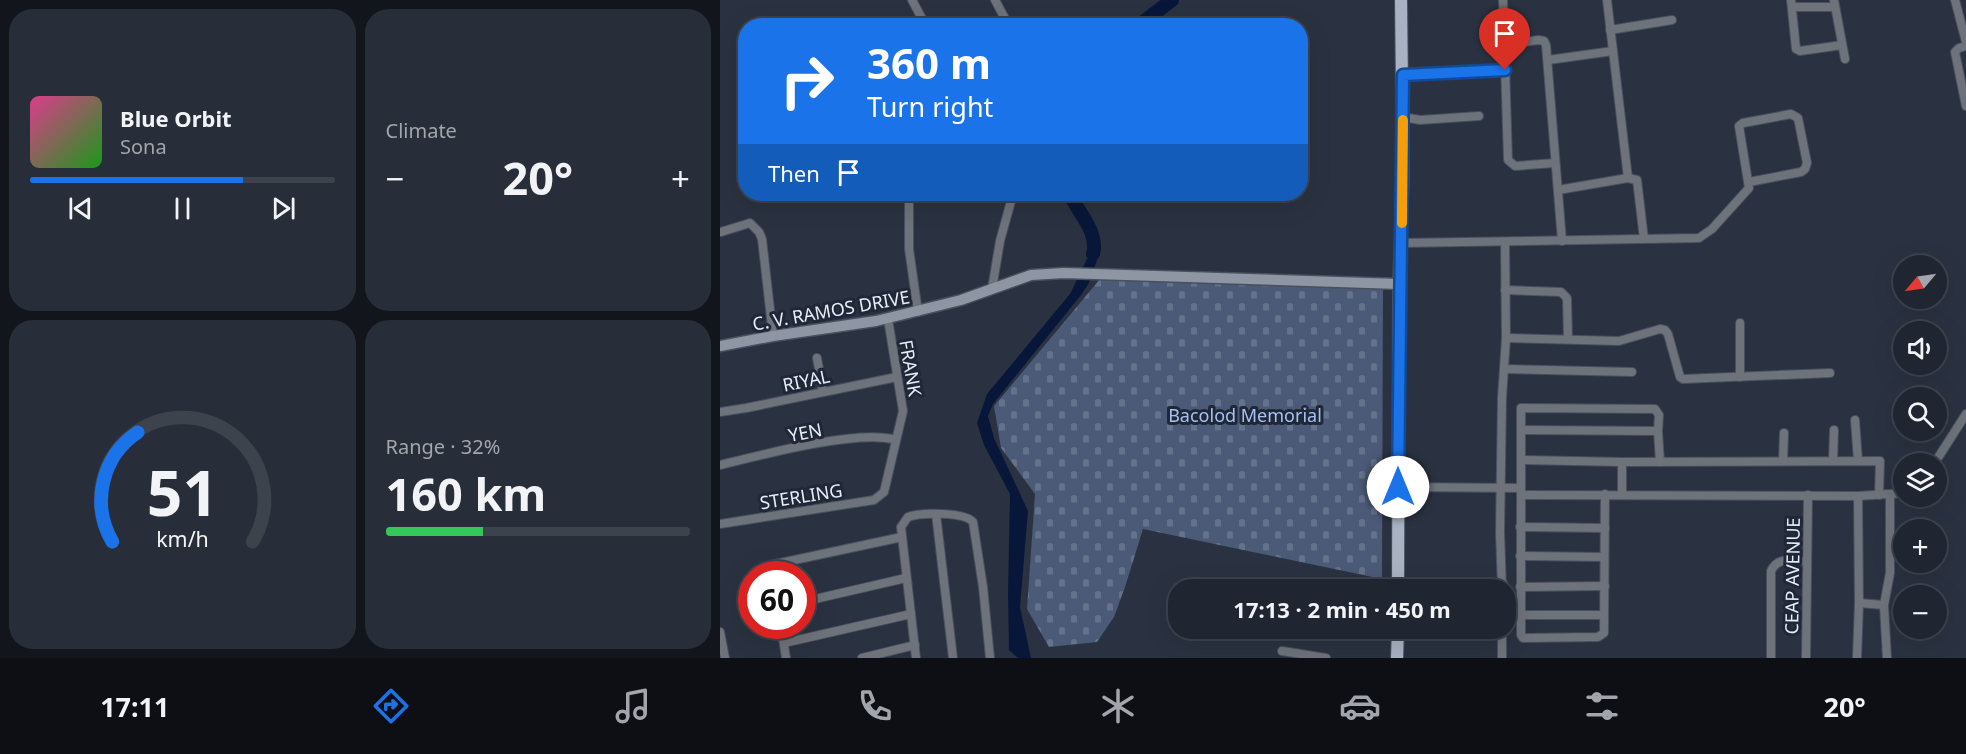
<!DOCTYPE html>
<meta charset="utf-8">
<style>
:root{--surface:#202631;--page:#282e39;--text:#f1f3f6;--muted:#a2a5ab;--line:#3d434d;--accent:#1a73e8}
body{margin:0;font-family:"Noto Sans",sans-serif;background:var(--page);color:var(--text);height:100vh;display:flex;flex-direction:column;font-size:22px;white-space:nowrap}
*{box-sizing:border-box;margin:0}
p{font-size:20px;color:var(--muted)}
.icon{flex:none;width:33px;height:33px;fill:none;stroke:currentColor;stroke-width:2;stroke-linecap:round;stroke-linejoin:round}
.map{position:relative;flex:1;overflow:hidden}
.details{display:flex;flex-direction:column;gap:9px;padding:9px;background:#12151b;width:720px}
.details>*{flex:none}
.top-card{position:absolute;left:18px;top:18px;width:570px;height:183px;border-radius:24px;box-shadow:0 6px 24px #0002,0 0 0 2px var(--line);background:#1a73e8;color:#fff;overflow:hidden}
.needle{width:39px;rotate:241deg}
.controls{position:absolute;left:1173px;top:255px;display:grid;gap:12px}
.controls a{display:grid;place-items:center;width:54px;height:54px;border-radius:50%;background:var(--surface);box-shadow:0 6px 24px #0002,0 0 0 2px var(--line);font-size:30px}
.speed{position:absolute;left:18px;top:561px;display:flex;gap:12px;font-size:30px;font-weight:700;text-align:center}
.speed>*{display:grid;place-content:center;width:78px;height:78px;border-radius:50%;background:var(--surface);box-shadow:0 6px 24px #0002,0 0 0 2px var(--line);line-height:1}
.speed .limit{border:9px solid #d22;background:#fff;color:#111}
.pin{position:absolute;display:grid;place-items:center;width:51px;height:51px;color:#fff;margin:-62px -26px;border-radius:50% 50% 50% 0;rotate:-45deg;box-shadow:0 0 6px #0007}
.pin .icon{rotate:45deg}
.me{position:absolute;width:66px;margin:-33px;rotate:0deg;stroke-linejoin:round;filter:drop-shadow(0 0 4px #0008)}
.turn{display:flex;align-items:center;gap:21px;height:126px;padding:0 30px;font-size:27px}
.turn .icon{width:78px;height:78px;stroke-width:2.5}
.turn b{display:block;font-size:42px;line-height:51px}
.then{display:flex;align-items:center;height:57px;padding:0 30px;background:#0003;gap:12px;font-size:22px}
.big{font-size:45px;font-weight:700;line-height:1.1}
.details .widget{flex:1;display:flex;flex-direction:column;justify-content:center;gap:9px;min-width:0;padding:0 21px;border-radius:24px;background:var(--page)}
.details .dial{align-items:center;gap:0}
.dial svg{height:156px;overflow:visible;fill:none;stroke:var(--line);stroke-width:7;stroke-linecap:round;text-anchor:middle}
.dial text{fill:var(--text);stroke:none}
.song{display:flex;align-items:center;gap:18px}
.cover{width:72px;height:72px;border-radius:9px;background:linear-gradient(135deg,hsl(330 70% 55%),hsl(120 70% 35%))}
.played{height:6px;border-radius:3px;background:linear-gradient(90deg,var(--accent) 70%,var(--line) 70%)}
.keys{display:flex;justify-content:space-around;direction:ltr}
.heat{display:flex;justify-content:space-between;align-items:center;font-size:33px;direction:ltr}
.charge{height:9px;border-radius:4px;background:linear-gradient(90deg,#34c759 32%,var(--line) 0)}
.details .tiles{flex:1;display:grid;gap:9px;grid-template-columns:repeat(2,1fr)}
.trip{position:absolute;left:448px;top:579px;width:348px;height:60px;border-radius:24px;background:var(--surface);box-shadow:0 6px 24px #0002,0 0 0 2px var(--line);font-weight:700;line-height:60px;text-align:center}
.tabs{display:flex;height:96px;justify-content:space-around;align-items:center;background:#0d0f14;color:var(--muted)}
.tabs .icon{width:42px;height:42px}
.tabs .selected{color:var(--accent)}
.tabs b{font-size:27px;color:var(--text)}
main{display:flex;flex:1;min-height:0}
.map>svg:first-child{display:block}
</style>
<main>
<section class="details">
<div class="tiles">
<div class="widget">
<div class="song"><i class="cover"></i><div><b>Blue Orbit</b><p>Sona</p></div></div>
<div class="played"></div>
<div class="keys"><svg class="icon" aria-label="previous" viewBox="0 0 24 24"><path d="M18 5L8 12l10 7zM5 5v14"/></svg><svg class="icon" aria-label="pause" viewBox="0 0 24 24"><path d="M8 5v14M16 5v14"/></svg><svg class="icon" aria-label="next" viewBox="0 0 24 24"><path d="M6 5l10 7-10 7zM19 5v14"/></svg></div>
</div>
<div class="widget"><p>Climate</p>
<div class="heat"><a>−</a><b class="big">20°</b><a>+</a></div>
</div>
<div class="widget dial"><svg viewBox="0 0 100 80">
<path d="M14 69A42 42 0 1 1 86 69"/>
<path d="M14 69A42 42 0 0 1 27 13" stroke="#1a73e8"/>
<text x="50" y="56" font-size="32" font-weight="700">51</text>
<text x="50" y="72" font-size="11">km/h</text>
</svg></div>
<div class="widget"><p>Range · 32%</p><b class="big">160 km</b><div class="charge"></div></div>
</div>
</section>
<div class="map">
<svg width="1246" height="658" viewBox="0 0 1246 658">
<defs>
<pattern id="cemetery-stones" width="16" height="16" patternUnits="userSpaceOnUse" patternTransform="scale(1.5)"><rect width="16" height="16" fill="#4b5a77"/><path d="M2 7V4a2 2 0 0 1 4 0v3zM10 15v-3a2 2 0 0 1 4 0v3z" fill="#65728b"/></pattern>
</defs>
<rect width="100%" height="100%" fill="#2a3241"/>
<polygon fill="url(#cemetery-stones)" points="380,279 663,286 662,579 423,529 405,587 394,617 377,642 329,647 307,609 315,494 281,448 274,406"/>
<polygon fill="#081739" points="373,254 377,260 369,283 361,295 273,404 268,416 274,438 308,511 300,607 311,658 298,658 289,650 288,593 290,494 264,445 257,423 267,394 350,294 367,259"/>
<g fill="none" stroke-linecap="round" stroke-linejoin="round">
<g stroke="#081739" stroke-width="14">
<polyline points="418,26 452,0"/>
<path d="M350,194C358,213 379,232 373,254"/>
</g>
<g stroke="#48505e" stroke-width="10">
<g id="street">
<polyline points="192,0 206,26"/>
<polyline points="275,0 289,26"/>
<polyline points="783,0 788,160 795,166 835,163"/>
<polyline points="887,0 908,178"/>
<polyline points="1071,0 1076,49 1080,51 1122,45"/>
<polyline points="1114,0 1125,59"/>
<polyline points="1235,0 1246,42"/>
<polyline points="1072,7 1115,7"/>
<polyline points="890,30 952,20"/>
<polyline points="784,45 818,40 824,41 826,45 842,241"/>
<polyline points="1246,46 1239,48 1235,52 1246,106"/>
<polyline points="828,60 893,51"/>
<polyline points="683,75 785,70"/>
<polyline points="683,117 700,120 759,116"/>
<polyline points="838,190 908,178 917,180 924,239"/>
<polyline points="189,194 189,249 198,312"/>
<polyline points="1,232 30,223 39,232 42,239 53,336"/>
<polyline points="681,243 979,238 992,229 1029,188 1019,126 1023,123 1071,114 1078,118 1087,163 1085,169 1081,172 1029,182"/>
<polyline points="272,289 280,241 293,194"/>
<polyline points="785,290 841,292 847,298 848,339"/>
<polyline points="786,338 899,341 940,329 945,330 948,334 960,377 963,379 1110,373"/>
<polyline points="97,358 103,392"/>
<polyline points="784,369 912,372"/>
<polyline points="1020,377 1020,323"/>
<polyline points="0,412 26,408 177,377"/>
<polyline points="1135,420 1138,461"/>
<polyline points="801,430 938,431"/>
<polyline points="801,460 902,462 1160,461 1159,495"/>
<polyline points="1063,461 1064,433"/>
<polyline points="1113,461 1114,430"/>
<polyline points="1214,464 1246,414"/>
<path d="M0,465C41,455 138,429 176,440"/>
<polyline points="678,487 801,488"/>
<polyline points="885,494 884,633 878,637 803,638 801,635 801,408 935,409 939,415 938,431 940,462"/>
<polyline points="902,494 902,462"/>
<polyline points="801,495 1138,496 1184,493"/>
<polyline points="216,514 233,658"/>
<polyline points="0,524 154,500 164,492 183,411 168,319"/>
<polyline points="800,527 885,528"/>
<polyline points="800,556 884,557"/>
<polyline points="44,574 45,570 51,565 182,537"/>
<polyline points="739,584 783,583"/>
<polyline points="800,587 885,586"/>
<polyline points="782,590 780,532 782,398 786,338 785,242"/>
<polyline points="82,602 186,578"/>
<polyline points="1139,603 1164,605"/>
<polyline points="800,615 884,615"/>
<polyline points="61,626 66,658"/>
<polyline points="782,628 782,658"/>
<polyline points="0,632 5,658"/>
<polyline points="64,643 191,614"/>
<polyline points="562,651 606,658"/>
<polyline points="142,658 195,645"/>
<path d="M196,658L181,527L188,517C200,512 245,512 253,522L263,587L270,658"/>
<path d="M1051,658V571C1058,556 1072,561 1086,561"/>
<polyline points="1086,658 1088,495"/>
<polyline points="1137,658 1139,603 1138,496"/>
<polyline points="1167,658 1164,605 1170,573 1170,494"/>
</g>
</g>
<g stroke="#48505e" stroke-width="13">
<polyline id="secondary" points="0,346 53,336 156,321 241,300 311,275 344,273 679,284"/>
</g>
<g stroke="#48505e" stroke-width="14">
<g id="primary">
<polyline points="678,590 679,284 683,177 681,0"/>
<polyline points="677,658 678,628"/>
</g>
</g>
<use href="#street" stroke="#6e727a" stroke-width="8"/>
<use href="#secondary" stroke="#8f96a3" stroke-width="10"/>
<use href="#primary" stroke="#a9b2c2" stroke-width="12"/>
</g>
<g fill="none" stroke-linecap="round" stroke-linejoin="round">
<g stroke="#114b97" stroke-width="15">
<polyline id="route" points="678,487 683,75 785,70"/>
</g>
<use href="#route" stroke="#1a73e8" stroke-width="10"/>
<polyline stroke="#f59e0b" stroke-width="10" points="682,223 683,120"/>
</g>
<g text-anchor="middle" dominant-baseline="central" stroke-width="6" stroke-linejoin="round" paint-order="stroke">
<g font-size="18" fill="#e7edf7" stroke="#202837">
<text transform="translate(111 310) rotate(-10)">C. V. RAMOS DRIVE</text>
<text transform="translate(191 368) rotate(80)">FRANK</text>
<text transform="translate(86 380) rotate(-12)">RIYAL</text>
<text transform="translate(85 432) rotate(-11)">YEN</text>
<text transform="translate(81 496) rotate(-9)">STERLING</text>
<text transform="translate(1072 576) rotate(-89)">CEAP AVENUE</text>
</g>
<g font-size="18" fill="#a6c1f4" stroke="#202837">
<text x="525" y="415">Bacolod Memorial</text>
</g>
</g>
</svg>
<div class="controls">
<a><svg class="needle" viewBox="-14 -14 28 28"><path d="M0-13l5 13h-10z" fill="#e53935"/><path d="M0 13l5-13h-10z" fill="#a2a5ab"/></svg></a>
<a><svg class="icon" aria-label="sound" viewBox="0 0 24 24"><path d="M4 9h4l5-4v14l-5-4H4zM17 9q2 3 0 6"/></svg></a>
<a><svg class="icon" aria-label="search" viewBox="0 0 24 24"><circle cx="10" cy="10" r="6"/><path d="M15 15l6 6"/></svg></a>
<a><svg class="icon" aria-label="layers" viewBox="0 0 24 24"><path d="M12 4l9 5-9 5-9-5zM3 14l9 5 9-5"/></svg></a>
<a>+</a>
<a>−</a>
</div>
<div class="speed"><div class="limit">60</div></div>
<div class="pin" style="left:785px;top:70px;background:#d93025"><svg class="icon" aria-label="arrive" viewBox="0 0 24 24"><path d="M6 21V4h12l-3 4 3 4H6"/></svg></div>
<svg class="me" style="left:678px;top:487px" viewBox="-20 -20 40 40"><circle r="19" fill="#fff"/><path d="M0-13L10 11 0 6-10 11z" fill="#1a73e8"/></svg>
<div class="trip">17:13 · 2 min · 450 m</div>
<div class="top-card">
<div class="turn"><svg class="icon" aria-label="right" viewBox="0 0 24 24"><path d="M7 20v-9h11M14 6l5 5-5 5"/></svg><div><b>360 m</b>Turn right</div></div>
<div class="then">Then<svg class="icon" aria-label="arrive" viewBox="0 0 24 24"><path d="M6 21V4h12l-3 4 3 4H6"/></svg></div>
</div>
</div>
</main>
<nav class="tabs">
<b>17:11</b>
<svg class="icon selected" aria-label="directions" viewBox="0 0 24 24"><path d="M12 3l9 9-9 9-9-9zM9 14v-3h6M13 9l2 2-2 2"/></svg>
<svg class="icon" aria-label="music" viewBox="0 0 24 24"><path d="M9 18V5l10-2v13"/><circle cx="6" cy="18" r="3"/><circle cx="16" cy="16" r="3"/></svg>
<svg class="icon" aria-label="phone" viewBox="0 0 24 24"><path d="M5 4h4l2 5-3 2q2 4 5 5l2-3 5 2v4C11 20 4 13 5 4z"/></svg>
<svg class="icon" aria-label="climate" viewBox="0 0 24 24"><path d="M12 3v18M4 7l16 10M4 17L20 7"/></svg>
<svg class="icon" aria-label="car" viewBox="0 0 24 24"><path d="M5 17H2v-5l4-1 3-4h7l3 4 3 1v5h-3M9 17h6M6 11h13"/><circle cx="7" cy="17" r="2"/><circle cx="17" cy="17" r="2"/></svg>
<svg class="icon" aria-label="filters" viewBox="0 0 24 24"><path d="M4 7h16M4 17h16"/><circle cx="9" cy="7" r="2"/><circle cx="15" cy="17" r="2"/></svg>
<b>20°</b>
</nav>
